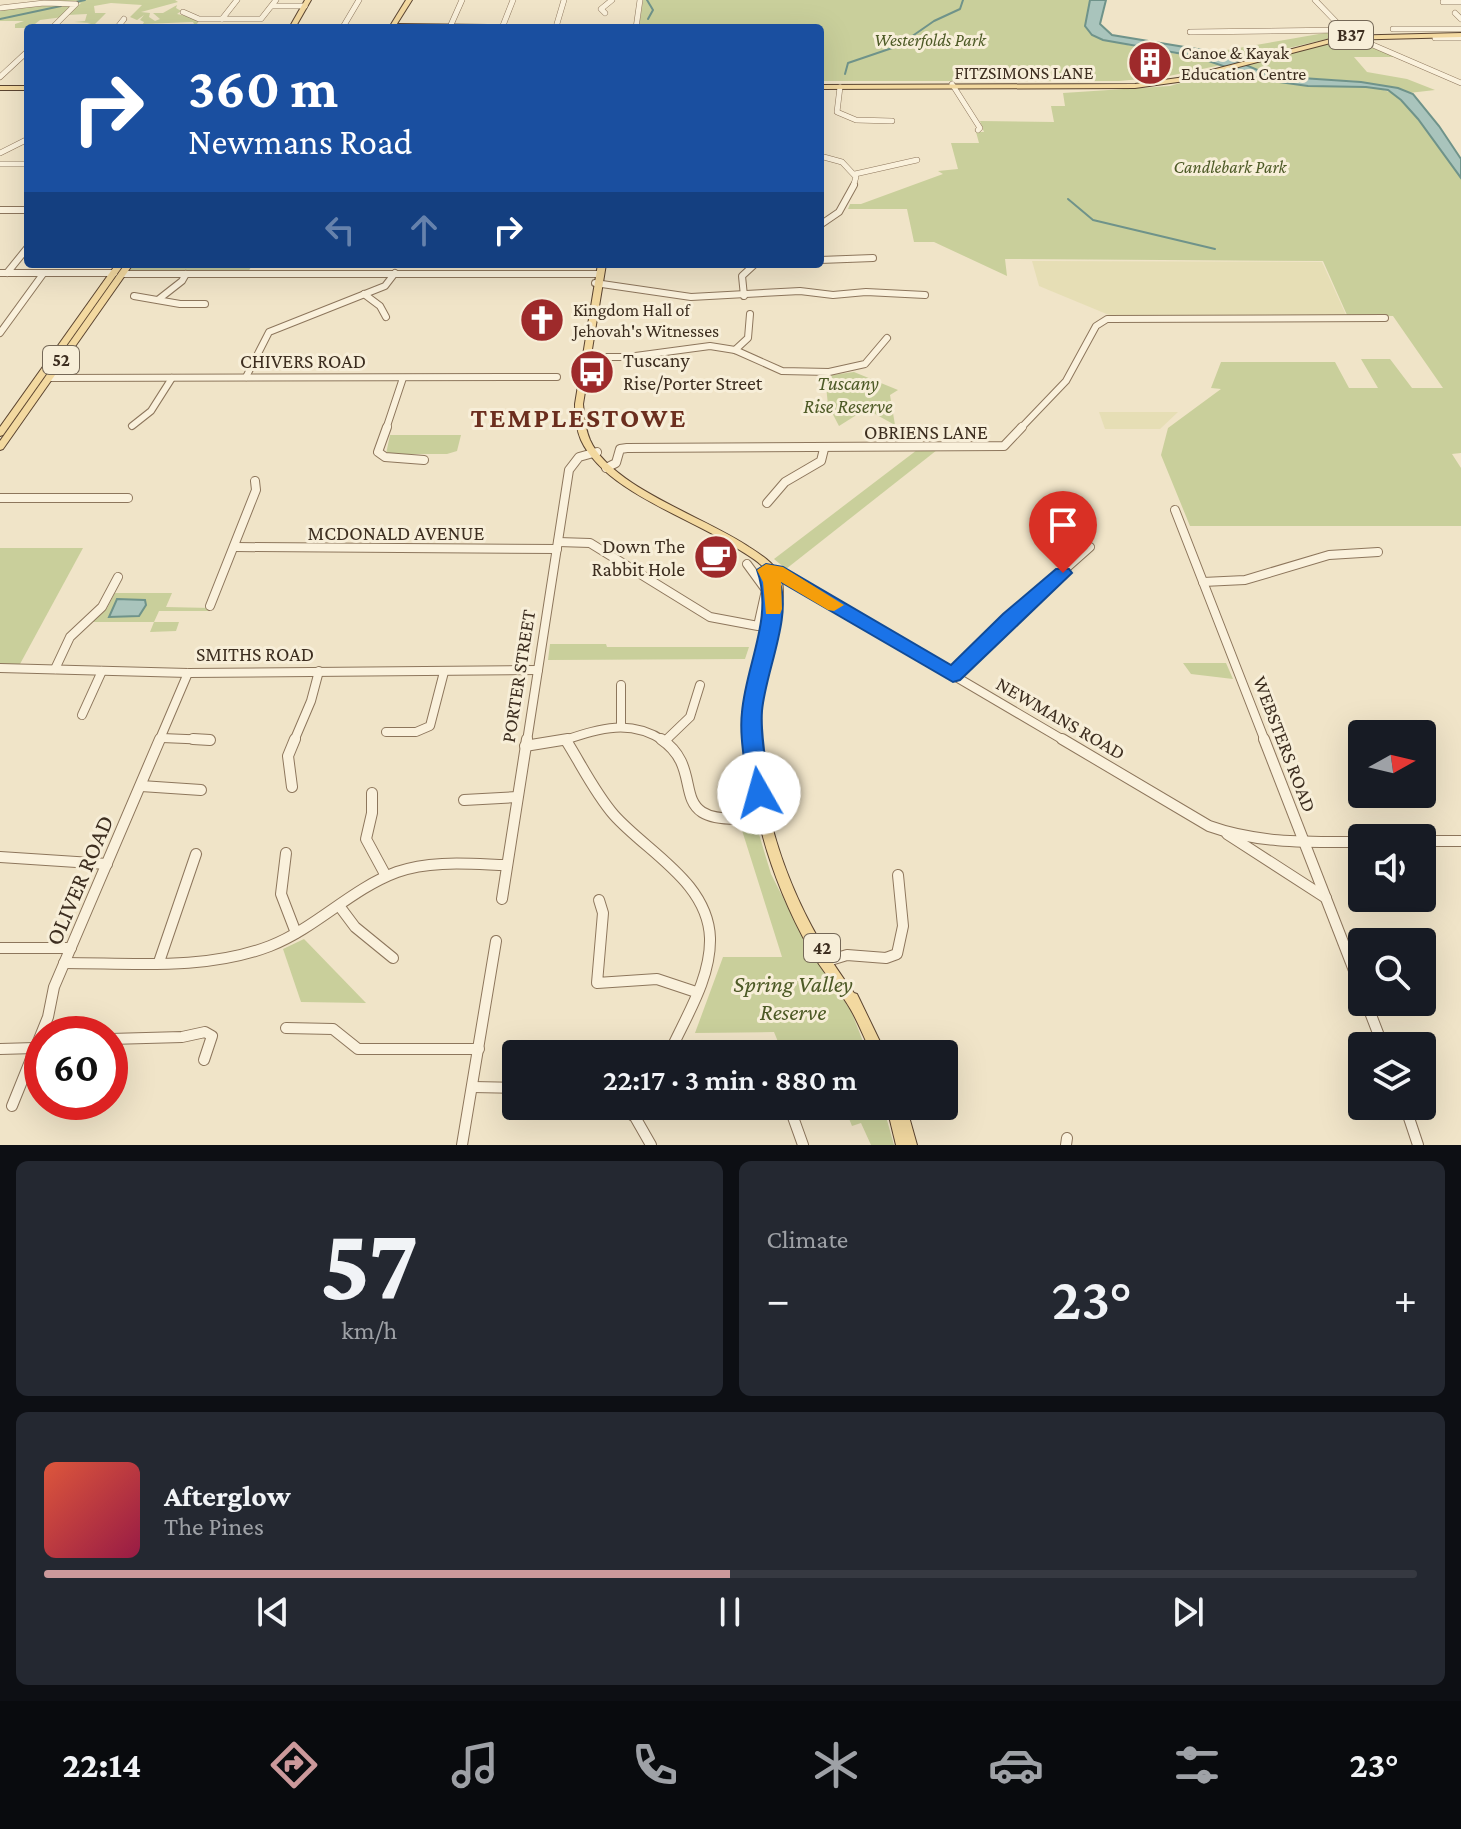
<!DOCTYPE html>
<meta charset="utf-8">
<style>
:root{--surface:#171b24;--page:#242831;--text:#f1f3f6;--muted:#9ea1a6;--line:#363941;--accent:#cc999b}
body{margin:0;font-family:"Crimson Pro",serif;background:var(--page);color:var(--text);height:100vh;display:flex;flex-direction:column;font-size:30px;white-space:nowrap}
*{box-sizing:border-box;margin:0}
p{font-size:26px;color:var(--muted)}
.icon{flex:none;width:44px;height:44px;fill:none;stroke:currentColor;stroke-width:2;stroke-linecap:round;stroke-linejoin:round}
.map{position:relative;height:1145px;overflow:hidden}
.details{display:flex;flex-direction:column;gap:16px;padding:16px;background:#0d0f14;flex:1}
.details>*{flex:none}
.banner{position:absolute;left:24px;top:24px;width:800px;height:244px;border-radius:8px;box-shadow:0 8px 32px #0002;background:#1a4fa0;color:#fff;overflow:hidden}
.needle{width:52px;rotate:82deg}
.controls{position:absolute;left:1348px;top:720px;display:grid;gap:16px}
.controls a{display:grid;place-items:center;width:88px;height:88px;border-radius:8px;background:var(--surface);box-shadow:0 8px 32px #0002;font-size:40px}
.speed{position:absolute;left:24px;top:1016px;display:flex;gap:16px;font-size:40px;font-weight:700;text-align:center}
.speed>*{display:grid;place-content:center;width:104px;height:104px;border-radius:50%;background:var(--surface);box-shadow:0 8px 32px #0002;line-height:1}
.speed .limit{border:12px solid #d22;background:#fff;color:#111}
.pin{position:absolute;display:grid;place-items:center;width:68px;height:68px;color:#fff;margin:-82px -34px;border-radius:50% 50% 50% 0;rotate:-45deg;box-shadow:0 0 8px #0007}
.pin .icon{rotate:45deg}
.me{position:absolute;width:88px;margin:-44px;rotate:353deg;stroke-linejoin:round;filter:drop-shadow(0 0 6px #0008)}
.turn{display:flex;align-items:center;gap:28px;height:168px;padding:0 32px;font-size:36px}
.turn .icon{width:104px;height:104px;stroke-width:2.5}
.turn b{display:block;font-size:56px;line-height:68px}
.lanes{display:flex;align-items:center;height:76px;padding:0 32px;background:#0003;justify-content:center;gap:40px;direction:ltr}
.lanes .off{opacity:.35}
.big{font-size:60px;font-weight:600;line-height:1.1}
.details .tile{flex:1;display:flex;flex-direction:column;justify-content:center;gap:12px;min-width:0;padding:0 28px;border-radius:12px;background:var(--page)}
.details .dial{align-items:center;gap:0}
.dial b{font-size:104px;line-height:1}
.song{display:flex;align-items:center;gap:24px}
.cover{width:96px;height:96px;border-radius:12px;background:linear-gradient(135deg,hsl(10 70% 55%),hsl(340 70% 35%))}
.played{height:8px;border-radius:4px;background:linear-gradient(90deg,var(--accent) 50%,var(--line) 50%)}
.keys{display:flex;justify-content:space-around;direction:ltr}
.heat{display:flex;justify-content:space-between;align-items:center;font-size:44px;direction:ltr}
.details .tiles{flex:1;display:grid;gap:16px;grid-template-columns:1fr 1fr}
.tile:last-child{grid-column:span 2}
.trip{position:absolute;left:502px;top:1040px;width:456px;height:80px;border-radius:8px;background:var(--surface);box-shadow:0 8px 32px #0002;font-weight:600;line-height:80px;text-align:center}
.menu{display:flex;height:128px;justify-content:space-around;align-items:center;background:#090b0e;color:var(--muted)}
.menu .icon{width:56px;height:56px}
.menu .selected{color:var(--accent)}
.menu b{font-size:36px;color:var(--text)}
.map>svg:first-child{display:block}
</style>
<div class="map">
<svg width="1461" height="1145" viewBox="0 0 1461 1145">
<rect width="100%" height="100%" fill="#f0e4c8"/>
<g fill="#e6deb5">
<polygon points="1032,261 1322,262 1346,315 1109,315 1039,286"/>
<polygon points="1099,412 1178,412 1160,429 1105,429"/>
</g>
<g fill="#c9cf9b">
<polygon points="57,0 175,0 178,2 141,12 150,13 149,17 155,21 160,19 153,13 163,13 177,5 176,8 181,11 177,14 201,19 195,26 193,22 143,24 144,22 140,20 144,15 137,20 130,17 142,5 111,3 94,6 95,13 106,13 91,28 76,27 91,23 74,22 85,21 87,14 67,15 81,3"/>
<path d="M643,0H1092L1098,37C1138,51 1181,51 1221,65L1164,77L1119,81H820V28H639Z"/>
<polygon points="73,4 63,17 40,20 30,28 15,28 15,24 24,21 0,21 0,9"/>
<polygon points="1342,30 1348,34 1234,61 1215,52"/>
<polygon points="1348,39 1398,57 1354,57 1367,72 1407,79 1435,90 1409,93 1398,88 1357,81 1272,76 1242,65"/>
<polygon points="1232,68 1264,80 1308,86 1375,87 1395,94 1418,119 1461,178 1461,453 1452,454 1461,468 1461,526 1190,526 1161,455 1168,428 1221,389 1211,388 1221,362 1335,362 1349,388 1378,388 1361,359 1390,359 1412,388 1443,388 1393,316 1347,315 1323,261 1005,259 1007,276 934,242 914,242 907,209 848,209 850,204 861,204 943,174 938,171 958,169 951,143 979,143 976,132 984,132 980,121 1054,122 1051,106 1065,106 1063,93 1170,86"/>
<polygon points="854,372 898,390 890,395 895,425 866,409 839,426 828,405 825,376"/>
<polygon points="390,435 461,435 457,451 447,454 386,454"/>
<polygon points="917,450 937,450 786,569 774,559"/>
<polygon points="0,548 83,548 20,664 0,664"/>
<polygon points="115,593 172,593 166,607 211,608 210,611 159,611 154,622 179,622 176,631 150,632 154,622 91,622 107,608"/>
<polygon points="550,644 606,644 607,647 749,647 745,659 548,660"/>
<polygon points="1183,663 1226,663 1233,679 1191,674"/>
<polygon points="755,821 771,874 807,945 851,1011 868,1054 821,1054 819,1050 815,1054 783,1054 774,1032 695,1033 723,957 782,957 740,824"/>
<polygon points="304,939 366,1003 301,1002 283,949"/>
<polygon points="844,1106 883,1106 894,1145 871,1145 861,1123 852,1126"/>
</g>
<polygon fill="#bfc49a" points="133,264 252,264 249,271 128,271"/>
<g fill="#a9c4bc" stroke="#6f938a" stroke-width="2">
<polygon points="1090,0 1106,0 1100,24 1112,35 1215,52 1272,76 1361,82 1398,88 1413,94 1439,126 1461,159 1461,178 1418,119 1401,100 1388,90 1366,87 1308,86 1264,80 1194,56 1103,40 1092,35 1085,26"/>
<polygon points="117,599 145,600 146,605 139,616 109,617"/>
</g>
<g fill="none" stroke-linecap="round" stroke-linejoin="round">
<g stroke="#6f938a" stroke-width="2">
<polyline points="647,0 653,10 648,19"/>
<polyline points="76,2 85,0"/>
<polyline points="0,19 61,6"/>
<polyline points="845,74 848,63 898,46 934,21 960,9 963,0"/>
<polyline points="1068,199 1093,220 1215,249"/>
</g>
<g stroke="#8d765c" stroke-width="6">
<g id="minor-far3">
<polyline points="1315,0 1344,30"/>
<polyline points="1443,2 1461,2"/>
<polyline points="273,6 305,6"/>
<polyline points="0,8 44,3 76,4 52,28"/>
<polyline points="183,12 199,19 261,19 276,0"/>
<polyline points="605,13 601,9 612,0"/>
<polyline points="1455,13 1461,19"/>
<polyline points="222,19 237,0"/>
<polyline points="292,27 381,28"/>
<polyline points="343,27 359,0"/>
<polyline points="450,27 462,0"/>
<polyline points="556,27 564,0"/>
<polyline points="117,28 124,19"/>
<polyline points="249,28 285,27"/>
<polyline points="502,28 513,0"/>
<polyline points="636,28 640,0"/>
<polyline points="1393,29 1461,29"/>
<polyline points="1190,32 1346,30"/>
<polyline points="1352,36 1461,83"/>
<polyline points="1435,38 1461,38"/>
<polyline points="0,77 28,51"/>
<polyline points="952,84 980,128 978,130"/>
<polyline points="840,87 837,112 856,120 892,121"/>
<polyline points="0,153 28,139"/>
<polyline points="820,156 842,162 856,177 853,187"/>
<polyline points="0,164 28,164"/>
<polyline points="855,174 917,160"/>
</g>
</g>
<g stroke="#8d765c" stroke-width="8">
<g id="minor-far2">
<polyline points="0,210 28,210"/>
<polyline points="820,225 839,212 854,185"/>
<polyline points="820,260 873,258"/>
<polyline points="0,273 114,273"/>
<polyline points="7,273 28,247"/>
<polyline points="122,274 601,274"/>
<polyline points="595,283 691,297 800,291 833,295 866,292 925,295"/>
<polyline points="364,294 380,306 386,317"/>
<polyline points="134,296 180,304 205,304"/>
<polyline points="744,296 742,276 755,264"/>
<polyline points="159,299 182,281 186,274"/>
<polyline points="0,333 43,274"/>
<polyline points="735,350 748,338 750,314"/>
<polyline points="587,357 628,357 710,346 735,350 782,371 829,372 865,364 887,338"/>
<polyline points="246,377 269,332 385,286 395,273"/>
<polyline points="49,378 557,377"/>
<polyline points="132,426 151,411 172,378"/>
<polyline points="386,429 403,378"/>
<polyline points="1020,429 1066,381 1096,326 1107,319 1385,318"/>
</g>
</g>
<g stroke="#8d765c" stroke-width="10">
<g id="minor-far1">
<polyline points="387,427 378,452 385,457 424,460"/>
<polyline points="606,468 616,463 620,449 627,448 1004,446 1022,427"/>
<polyline points="0,498 128,498"/>
<polyline points="767,503 785,482 821,461 824,449"/>
<polyline points="1175,510 1265,741"/>
<polyline points="558,542 590,543 710,617 758,626 766,590 747,564"/>
<polyline points="235,547 557,549"/>
<polyline points="766,570 776,571 1065,741"/>
<polyline points="1203,582 1245,580 1329,555 1378,552"/>
<polyline points="210,606 256,490 255,481"/>
<polyline points="0,668 188,673 538,670"/>
<polyline points="55,669 70,637 102,607 118,577"/>
<polyline points="953,675 1010,618 1090,547"/>
<polyline points="621,685 621,725"/>
<polyline points="82,715 102,671"/>
<polyline points="386,732 416,732 430,726 444,672"/>
<polyline points="162,738 210,740"/>
<polyline points="666,740 690,717 700,685"/>
<polyline points="159,741 188,673"/>
<polyline points="294,741 311,701 319,671"/>
<polyline points="527,741 569,470 579,457 597,452"/>
<path d="M562,741C599,729 629,718 664,741"/>
</g>
</g>
<g stroke="#8d765c" stroke-width="12">
<g id="minor">
<polyline points="193,739 210,740"/>
<path d="M661,739C713,774 654,830 763,817"/>
<path d="M1062,739L1209,826C1259,844 1310,842 1362,842"/>
<polyline points="1264,739 1362,991"/>
<path d="M567,742C582,766 595,793 614,815C647,852 708,882 710,938C711,979 685,1018 669,1054"/>
<polyline points="525,746 568,739"/>
<polyline points="141,786 201,790"/>
<polyline points="292,787 288,756 295,739"/>
<polyline points="372,793 372,813 366,839 386,876"/>
<polyline points="464,800 517,797"/>
<polyline points="1227,834 1326,898"/>
<polyline points="1422,841 1461,841"/>
<polyline points="286,853 281,894 296,933"/>
<polyline points="0,857 107,864"/>
<polyline points="502,899 527,739"/>
<polyline points="599,900 603,913 597,983 657,979 696,992"/>
<polyline points="340,907 355,927 393,958"/>
<polyline points="0,948 71,948"/>
<polyline points="159,962 196,854"/>
<polyline points="824,962 847,955 886,958 897,954 903,926 898,875"/>
<path d="M64,963C132,963 205,971 270,946C316,928 351,889 397,872C431,860 470,864 506,865"/>
<polyline points="1366,1002 1383,1046"/>
<polyline points="286,1028 333,1029 358,1049 479,1049"/>
<polyline points="110,1039 182,1037 205,1032 212,1036 204,1060"/>
<polyline points="0,1049 35,1048"/>
<polyline points="473,1087 516,1088"/>
<polyline points="12,1106 48,1017 54,987 160,739"/>
<polyline points="619,1106 635,1117 651,1145"/>
<polyline points="789,1106 803,1145"/>
<polyline points="1405,1106 1418,1145"/>
<polyline points="462,1145 496,941"/>
<polyline points="1066,1145 1067,1138"/>
</g>
</g>
<g stroke="#5b4430" stroke-width="2">
<g id="major">
<polygon points="305,0 311,0 295,28 289,28"/>
<polygon points="406,0 412,0 395,27 391,27 390,26"/>
<polygon points="399,24 590,26 593,28 397,27 397,25"/>
<polygon points="1461,33 1461,37 1342,40 1185,81 1135,88 820,89 820,85 1135,84 1185,77 1342,36"/>
<rect x="0" y="86" width="28" height="4"/>
<polygon points="116,264 124,264 3,435 0,436 0,427"/>
<polygon points="125,264 133,264 3,449 0,450 0,441"/>
<path d="M598,264H606L583,404C584,416 585,428 590,440C611,487 705,517 749,547C760,554 774,563 780,575C792,602 762,669 758,699C755,719 758,740 760,760C769,846 803,924 854,993L857,994L886,1054H872C865,1040 859,1024 851,1010C839,989 822,971 810,950C778,893 757,832 749,767C747,745 743,722 746,700C751,671 782,602 770,576C764,564 749,556 738,549C692,518 605,492 581,440C576,428 575,416 575,404Z"/>
<polygon points="892,1106 906,1106 917,1145 896,1145 888,1112"/>
</g>
</g>
<use href="#minor-far3" stroke="#faf1dc" stroke-width="5"/>
<use href="#minor-far2" stroke="#faf1dc" stroke-width="6"/>
<use href="#minor-far1" stroke="#faf1dc" stroke-width="8"/>
<use href="#minor" stroke="#faf1dc" stroke-width="10"/>
<use href="#major" fill="#f3d9a0" fill-rule="evenodd"/>
</g>
<path fill="#1a73e8" stroke="#114b97" stroke-width="2" d="M766,564L783,567L951,665L1003,614L1056,569H1069L1072,573L960,680L953,682L779,581C793,615 765,673 762,711C760,737 767,767 770,793L766,799L759,802L751,799L748,793C746,767 739,737 742,712C746,664 774,617 757,570Z"/>
<polygon fill="#f59e0b" points="766,564 783,567 844,605 834,611 828,610 781,582 782,609 780,614 766,614 763,582 757,570"/>
<defs>
<g id="building-disc" transform="scale(2.3)"><circle r="9.5" fill="#9e2a2b" stroke="#f7eed8"/><path d="M-4-6H4V6H1V3H-1V6H-4ZM-2.5-4.3h1.7v1.8h-1.7ZM.8-4.3h1.7v1.8H.8ZM-2.5-1h1.7V.8h-1.7ZM.8-1h1.7V.8H.8Z" fill="#fff"/></g>
<g id="church-disc" transform="scale(2.3)"><circle r="9.5" fill="#9e2a2b" stroke="#f7eed8"/><path d="M-1.2-6h2.4v3.5h3.3v2.4h-3.3V6h-2.4V-.1h-3.3v-2.4h3.3Z" fill="#fff"/></g>
<g id="bus-disc" transform="scale(2.3)"><circle r="9.5" fill="#9e2a2b" stroke="#f7eed8"/><path d="M-5-6H5V4H4V6H2V4H-2V6H-4V4H-5ZM-3.5-4V0h7V-4ZM-3.5 1.2v1.5H-2V1.2ZM2 1.2v1.5H3.5V1.2Z" fill="#fff"/></g>
<g id="cafe-disc" transform="scale(2.3)"><circle r="9.5" fill="#9e2a2b" stroke="#f7eed8"/><path d="M-5.5-4.5H6V0H3Q3 3.5 0 3.5H-2.5Q-5.5 3.5-5.5 0ZM3-3.2v2h1.7v-2ZM-6 4.5H4V6H-6Z" fill="#fff"/></g>
</defs>
<g fill-rule="evenodd">
<use href="#building-disc" x="1150" y="63"/>
<use href="#church-disc" x="542" y="320"/>
<use href="#bus-disc" x="592" y="372"/>
<use href="#cafe-disc" x="716" y="557"/>
</g>
<g text-anchor="middle" dominant-baseline="central" stroke-width="6" stroke-linejoin="round" paint-order="stroke">
<g fill="#f7eed8" stroke="#756857" stroke-width="2">
<rect x="1329" y="21" width="44" height="28" rx="6"/>
<rect x="43" y="346" width="36" height="28" rx="6"/>
<rect x="804" y="934" width="36" height="28" rx="6"/>
</g>
<g font-size="18" font-weight="bold" fill="#3d2e20">
<text x="1351" y="35">B37</text>
<text x="61" y="360">52</text>
<text x="822" y="948">42</text>
</g>
<g font-size="18" font-style="italic" fill="#4d5a26" stroke="#f7eed8">
<text x="930" y="40">Westerfolds Park</text>
<text x="1230" y="167">Candlebark Park</text>
</g>
<g font-size="18" fill="#3d2e20" stroke="#f7eed8" text-anchor="start">
<text x="1181" y="53">Canoe &amp; Kayak<tspan x="1181" dy="21">Education Centre</tspan></text>
<text x="573" y="310">Kingdom Hall of<tspan x="573" dy="21">Jehovah's Witnesses</tspan></text>
</g>
<g font-size="18" fill="#3d2e20" stroke="#f7eed8">
<text x="1024" y="73">FITZSIMONS LANE</text>
</g>
<g font-size="20" fill="#3d2e20" stroke="#f7eed8" text-anchor="start">
<text x="623" y="360">Tuscany<tspan x="623" dy="23">Rise/Porter Street</tspan></text>
<text x="685" y="546" text-anchor="end">Down The<tspan x="685" dy="23">Rabbit Hole</tspan></text>
</g>
<g font-size="20" fill="#3d2e20" stroke="#f7eed8">
<text x="303" y="361">CHIVERS ROAD</text>
<text x="926" y="432">OBRIENS LANE</text>
<text x="396" y="533">MCDONALD AVENUE</text>
<text x="255" y="654">SMITHS ROAD</text>
<text transform="translate(518 676) rotate(-81)">PORTER STREET</text>
<text transform="translate(1061 718) rotate(30)">NEWMANS ROAD</text>
<text transform="translate(1285 744) rotate(69)">WEBSTERS ROAD</text>
</g>
<g font-size="20" font-style="italic" fill="#4d5a26" stroke="#f7eed8">
<text x="848" y="383">Tuscany<tspan x="848" dy="23">Rise Reserve</tspan></text>
</g>
<g font-size="24" fill="#3d2e20" stroke="#f7eed8">
<text transform="translate(79 880) rotate(-67)">OLIVER ROAD</text>
</g>
<g font-size="24" font-style="italic" fill="#4d5a26" stroke="#f7eed8">
<text x="793" y="983">Spring Valley<tspan x="793" dy="28">Reserve</tspan></text>
</g>
<g font-size="28" font-weight="bold" letter-spacing="2" fill="#6b2e1e" stroke="#f7eed8">
<text x="579" y="417">TEMPLESTOWE</text>
</g>
</g>
</svg>
<div class="controls">
<a><svg class="needle" viewBox="-14 -14 28 28"><path d="M0-13l5 13h-10z" fill="#e53935"/><path d="M0 13l5-13h-10z" fill="#9ea1a6"/></svg></a>
<a><svg class="icon" aria-label="sound" viewBox="0 0 24 24"><path d="M4 9h4l5-4v14l-5-4H4zM17 9q2 3 0 6"/></svg></a>
<a><svg class="icon" aria-label="search" viewBox="0 0 24 24"><circle cx="10" cy="10" r="6"/><path d="M15 15l6 6"/></svg></a>
<a><svg class="icon" aria-label="layers" viewBox="0 0 24 24"><path d="M12 4l9 5-9 5-9-5zM3 14l9 5 9-5"/></svg></a>
</div>
<div class="speed"><div class="limit">60</div></div>
<div class="pin" style="left:1063px;top:573px;background:#d93025"><svg class="icon" aria-label="arrive" viewBox="0 0 24 24"><path d="M6 21V4h12l-3 4 3 4H6"/></svg></div>
<svg class="me" style="left:759px;top:793px" viewBox="-20 -20 40 40"><circle r="19" fill="#fff"/><path d="M0-13L10 11 0 6-10 11z" fill="#1a73e8"/></svg>
<div class="trip">22:17 · 3 min · 880 m</div>
<div class="banner">
<div class="turn"><svg class="icon" aria-label="right" viewBox="0 0 24 24"><path d="M7 20v-9h11M14 6l5 5-5 5"/></svg><div><b>360 m</b>Newmans Road</div></div>
<div class="lanes"><svg class="icon off" aria-label="left" viewBox="0 0 24 24"><path d="M17 20v-9H6M10 6l-5 5 5 5"/></svg><svg class="icon off" aria-label="ahead" viewBox="0 0 24 24"><path d="M12 20V5M6 11l6-6 6 6"/></svg><svg class="icon" aria-label="right" viewBox="0 0 24 24"><path d="M7 20v-9h11M14 6l5 5-5 5"/></svg></div>
</div>
</div>
<section class="details">
<div class="tiles">
<div class="tile dial"><b>57</b><p>km/h</p></div>
<div class="tile"><p>Climate</p>
<div class="heat"><a>−</a><b class="big">23°</b><a>+</a></div>
</div>
<div class="tile">
<div class="song"><i class="cover"></i><div><b>Afterglow</b><p>The Pines</p></div></div>
<div class="played"></div>
<div class="keys"><svg class="icon" aria-label="previous" viewBox="0 0 24 24"><path d="M18 5L8 12l10 7zM5 5v14"/></svg><svg class="icon" aria-label="pause" viewBox="0 0 24 24"><path d="M8 5v14M16 5v14"/></svg><svg class="icon" aria-label="next" viewBox="0 0 24 24"><path d="M6 5l10 7-10 7zM19 5v14"/></svg></div>
</div>
</div>
</section>
<nav class="menu">
<b>22:14</b>
<svg class="icon selected" aria-label="directions" viewBox="0 0 24 24"><path d="M12 3l9 9-9 9-9-9zM9 14v-3h6M13 9l2 2-2 2"/></svg>
<svg class="icon" aria-label="music" viewBox="0 0 24 24"><path d="M9 18V5l10-2v13"/><circle cx="6" cy="18" r="3"/><circle cx="16" cy="16" r="3"/></svg>
<svg class="icon" aria-label="phone" viewBox="0 0 24 24"><path d="M5 4h4l2 5-3 2q2 4 5 5l2-3 5 2v4C11 20 4 13 5 4z"/></svg>
<svg class="icon" aria-label="climate" viewBox="0 0 24 24"><path d="M12 3v18M4 7l16 10M4 17L20 7"/></svg>
<svg class="icon" aria-label="car" viewBox="0 0 24 24"><path d="M5 17H2v-5l4-1 3-4h7l3 4 3 1v5h-3M9 17h6M6 11h13"/><circle cx="7" cy="17" r="2"/><circle cx="17" cy="17" r="2"/></svg>
<svg class="icon" aria-label="filters" viewBox="0 0 24 24"><path d="M4 7h16M4 17h16"/><circle cx="9" cy="7" r="2"/><circle cx="15" cy="17" r="2"/></svg>
<b>23°</b>
</nav>
